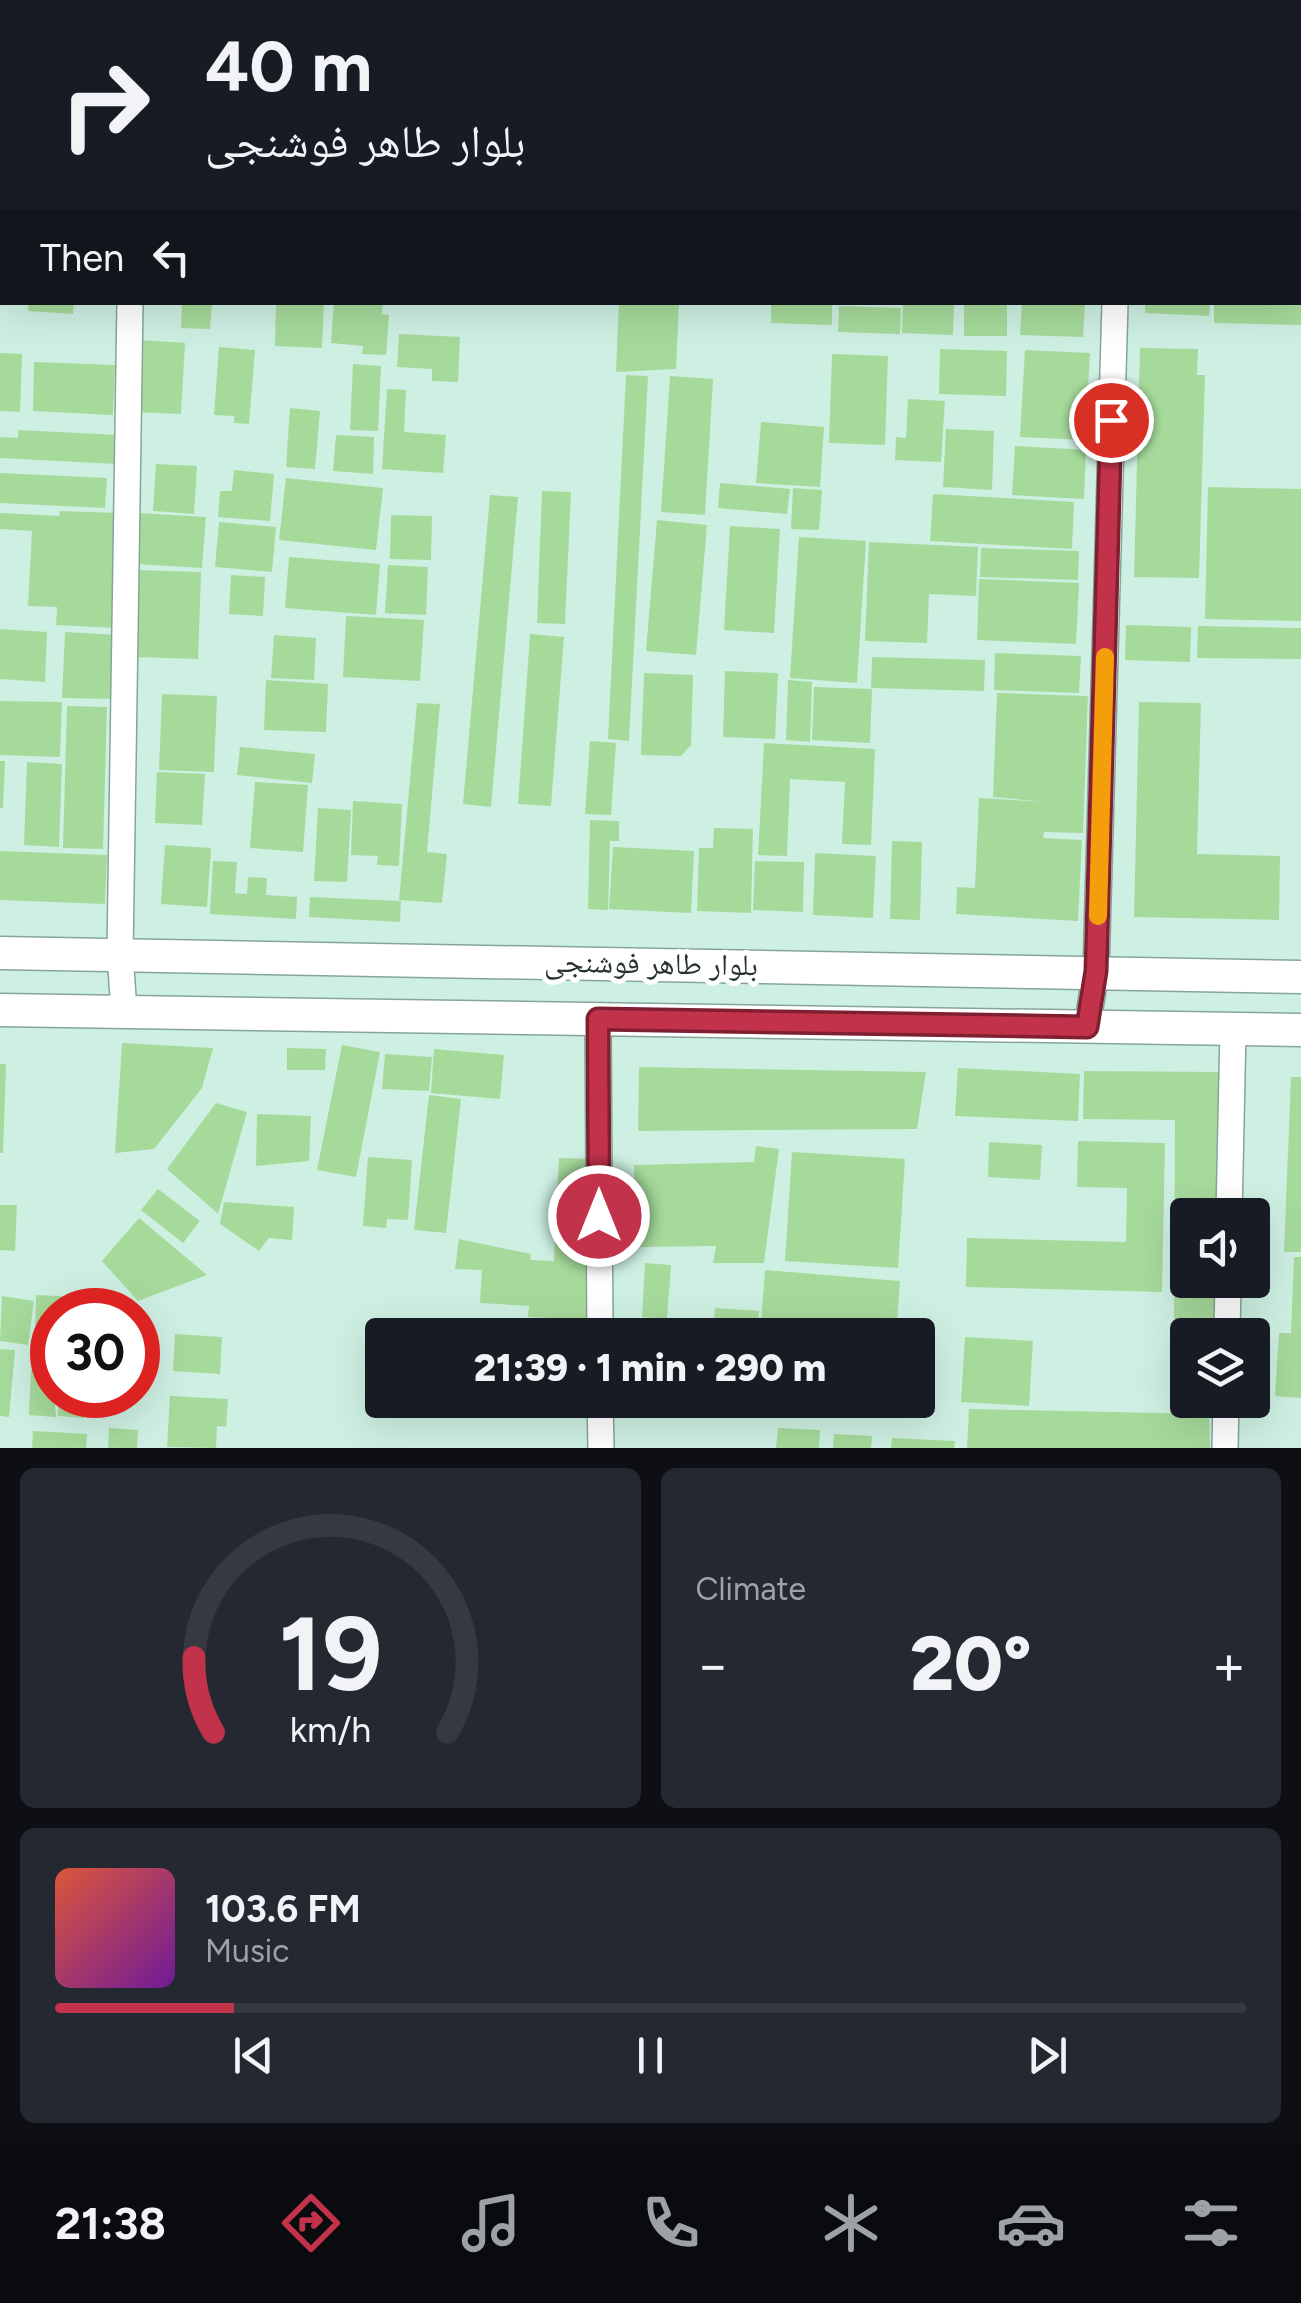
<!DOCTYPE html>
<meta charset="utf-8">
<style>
:root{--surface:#171b24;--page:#242831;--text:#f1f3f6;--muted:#9ea1a6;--line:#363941;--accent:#c3324b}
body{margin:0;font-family:Figtree,"Noto Naskh Arabic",sans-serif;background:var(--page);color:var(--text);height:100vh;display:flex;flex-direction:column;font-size:38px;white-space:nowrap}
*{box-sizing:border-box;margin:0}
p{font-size:32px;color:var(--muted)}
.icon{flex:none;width:55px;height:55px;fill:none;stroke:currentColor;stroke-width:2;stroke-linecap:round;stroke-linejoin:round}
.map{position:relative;height:1448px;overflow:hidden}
.drawer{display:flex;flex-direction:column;gap:20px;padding:20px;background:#0d0f14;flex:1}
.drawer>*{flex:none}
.banner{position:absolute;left:0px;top:0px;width:1302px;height:305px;box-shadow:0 10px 40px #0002;background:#171b24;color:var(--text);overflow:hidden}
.tools{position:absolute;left:1170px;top:1198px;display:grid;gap:20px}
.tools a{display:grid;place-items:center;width:100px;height:100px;border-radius:10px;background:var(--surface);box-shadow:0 10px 40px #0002;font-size:50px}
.speed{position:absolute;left:30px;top:1288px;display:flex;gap:20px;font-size:50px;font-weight:700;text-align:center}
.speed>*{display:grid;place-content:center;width:130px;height:130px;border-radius:50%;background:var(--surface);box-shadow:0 10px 40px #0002;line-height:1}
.speed .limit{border:15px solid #d22;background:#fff;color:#111}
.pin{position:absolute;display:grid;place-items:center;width:85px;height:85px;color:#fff;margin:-42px;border:5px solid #fff;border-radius:50%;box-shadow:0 2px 10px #0007}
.me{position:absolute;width:110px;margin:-55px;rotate:0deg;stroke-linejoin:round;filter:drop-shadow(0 0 8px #0008)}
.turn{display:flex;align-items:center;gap:35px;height:210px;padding:0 40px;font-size:45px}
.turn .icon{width:130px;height:130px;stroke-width:2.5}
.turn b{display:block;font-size:70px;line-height:85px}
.then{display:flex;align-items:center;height:95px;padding:0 40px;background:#0003;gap:20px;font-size:38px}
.big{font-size:75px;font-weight:800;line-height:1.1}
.drawer .card{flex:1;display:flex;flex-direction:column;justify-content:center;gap:15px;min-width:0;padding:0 35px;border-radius:15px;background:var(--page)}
.drawer .dial{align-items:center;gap:0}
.dial svg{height:260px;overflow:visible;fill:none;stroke:var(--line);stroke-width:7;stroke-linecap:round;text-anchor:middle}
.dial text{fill:var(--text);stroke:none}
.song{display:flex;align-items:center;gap:30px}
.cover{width:120px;height:120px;border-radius:15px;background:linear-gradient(135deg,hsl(10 70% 55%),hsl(280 70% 35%))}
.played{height:10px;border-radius:5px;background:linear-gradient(90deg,var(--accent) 15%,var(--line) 15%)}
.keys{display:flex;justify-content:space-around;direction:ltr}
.heat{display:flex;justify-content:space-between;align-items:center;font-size:55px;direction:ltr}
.drawer .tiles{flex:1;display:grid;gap:20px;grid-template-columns:1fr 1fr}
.card:last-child{grid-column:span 2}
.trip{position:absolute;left:365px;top:1318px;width:570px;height:100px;border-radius:10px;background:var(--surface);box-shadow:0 10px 40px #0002;font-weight:800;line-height:100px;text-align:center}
.tab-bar{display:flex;height:160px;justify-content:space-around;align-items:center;background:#090b0e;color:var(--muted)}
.tab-bar .icon{width:70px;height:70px}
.tab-bar .selected{color:var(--accent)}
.tab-bar b{font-size:45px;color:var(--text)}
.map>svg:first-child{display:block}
</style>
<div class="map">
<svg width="1301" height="1448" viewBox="0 0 1301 1448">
<rect width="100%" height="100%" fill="#cef0e3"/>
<g fill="#a6da9b">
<polygon points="29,302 74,302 73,314 28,311"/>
<polygon points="182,302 212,302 210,329 181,328"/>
<polygon points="276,302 324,302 322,348 275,346"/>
<polygon points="334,302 383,302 382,314 389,315 386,355 362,354 363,346 331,343"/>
<polygon points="619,302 679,302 676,369 616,372"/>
<polygon points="771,302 832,302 832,325 771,323"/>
<polygon points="903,302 954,304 953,335 902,333"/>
<rect x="964" y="302" width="43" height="34"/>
<polygon points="1022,302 1085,302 1083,337 1020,335"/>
<polygon points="1145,302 1210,302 1209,316 1145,313"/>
<polygon points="1214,302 1301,302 1301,325 1214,323"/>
<polygon points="839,306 901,308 900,334 838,332"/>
<polygon points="399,334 460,337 458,382 432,381 432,369 397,367"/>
<polygon points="139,340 185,343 181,414 135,412"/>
<polygon points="219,347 255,350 249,424 234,423 234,416 214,415"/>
<polygon points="1140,348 1198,349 1197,375 1205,375 1199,578 1134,577"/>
<polygon points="940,349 1007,351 1006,396 939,394"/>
<polygon points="1025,350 1090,353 1085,440 1020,437"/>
<polygon points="0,353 22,354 20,412 0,411"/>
<polygon points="832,354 888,356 885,445 829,443"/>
<polygon points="34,362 115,365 113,415 33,411"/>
<polygon points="353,364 381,366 378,431 350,430"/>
<polygon points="626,375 648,376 629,741 608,739"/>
<polygon points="670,376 713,379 705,515 661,512"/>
<polygon points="387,389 406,390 404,432 446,435 443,473 382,469"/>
<polygon points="908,399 945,401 941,462 895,460 896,437 906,438"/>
<polygon points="290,408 320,411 315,469 286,467"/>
<polygon points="761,422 824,427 820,487 756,483"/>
<polygon points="946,429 994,431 992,490 943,487"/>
<polygon points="18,430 118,435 117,464 0,458 0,437 18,438"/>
<polygon points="336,435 374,437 373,474 333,471"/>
<polygon points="1015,446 1086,450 1084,499 1012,495"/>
<polygon points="156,464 197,466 194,514 153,511"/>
<polygon points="234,470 274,474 270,521 218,517 220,491 232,491"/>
<polygon points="0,473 107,478 105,508 0,503"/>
<polygon points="286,478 383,488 376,550 279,540"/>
<polygon points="720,483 790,489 787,514 718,508"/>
<polygon points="1208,487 1301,489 1301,621 1205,619"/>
<polygon points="793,488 822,490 819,530 791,529"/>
<polygon points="542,491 571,492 565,624 537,623"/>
<polygon points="933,494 1074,502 1072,549 930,541"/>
<polygon points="490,495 518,497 491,807 463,804"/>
<polygon points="59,511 120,513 114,628 56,625 57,607 28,606 32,531 0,529 0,513 60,516"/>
<polygon points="139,513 206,517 202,568 136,564"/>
<polygon points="391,515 432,516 431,560 390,559"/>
<polygon points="657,520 707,525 696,655 646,651"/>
<polygon points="219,522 276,527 272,572 215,567"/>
<polygon points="730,526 780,529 774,633 724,630"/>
<polygon points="799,537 866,541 857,683 790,678"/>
<polygon points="869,542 978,547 976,596 929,594 927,643 865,641"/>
<polygon points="981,548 1079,551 1078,580 980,577"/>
<polygon points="289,557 380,564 376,615 285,608"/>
<polygon points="388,565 428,567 426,615 385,613"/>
<polygon points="137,570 201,572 198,659 135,657"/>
<polygon points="231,575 265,577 263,616 229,614"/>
<polygon points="979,579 1079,583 1076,644 977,640"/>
<polygon points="346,616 424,620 420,681 343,677"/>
<polygon points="1126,625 1191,627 1190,662 1125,660"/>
<polygon points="1198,626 1301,628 1301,659 1197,658"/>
<polygon points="0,629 47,632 45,682 0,679"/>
<polygon points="65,632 118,635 115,699 62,698"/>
<polygon points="530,634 564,637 551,806 518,804"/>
<polygon points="274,635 316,638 314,680 271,678"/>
<polygon points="995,653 1081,656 1079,693 994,690"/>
<polygon points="872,657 985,660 984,691 871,688"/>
<polygon points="725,671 778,673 775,739 723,737"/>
<polygon points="644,673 693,675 691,745 681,756 641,755"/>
<polygon points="266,680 328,684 326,732 264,730"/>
<polygon points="788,680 812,682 810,742 786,740"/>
<polygon points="814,687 872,689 870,743 812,740"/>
<polygon points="997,693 1088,696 1083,833 1044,832 1043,838 1082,840 1078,921 956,914 957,887 975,888 979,798 1046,802 993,797"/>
<polygon points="162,694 217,696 214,772 159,770"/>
<polygon points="0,701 62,702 60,757 0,755"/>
<polygon points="1139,702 1201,703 1197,854 1280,856 1279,920 1134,917"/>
<polygon points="417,703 440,704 427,852 447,854 442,903 399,900"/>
<polygon points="67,706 107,707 103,849 63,848"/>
<polygon points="590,741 616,743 611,815 585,814"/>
<polygon points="764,743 875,749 871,845 842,844 845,782 790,779 787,856 758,855"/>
<polygon points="240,747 315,754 312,783 237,775"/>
<polygon points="0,761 5,761 3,808 0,808"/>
<polygon points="27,762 62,764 59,847 24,845"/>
<polygon points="157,772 205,774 202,825 155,823"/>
<polygon points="255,782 308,785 303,852 250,848"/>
<polygon points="353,801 402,804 399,866 377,865 378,856 351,855"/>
<polygon points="318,808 351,810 347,882 314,881"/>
<polygon points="590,820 619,821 619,841 610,841 608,910 588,909"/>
<polygon points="714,828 753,829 751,913 697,911 699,848 713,848"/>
<polygon points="892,841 922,842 920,920 890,919"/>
<polygon points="165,845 211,848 207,907 161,904"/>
<polygon points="613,847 694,851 691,913 609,909"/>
<polygon points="0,851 107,855 105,904 0,900"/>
<polygon points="815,853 876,856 873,918 813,915"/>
<polygon points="213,861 237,862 235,893 247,894 248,877 267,878 266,895 297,897 296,919 210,914"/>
<polygon points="755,861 804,862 803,912 753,910"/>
<polygon points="310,897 401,901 400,922 309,917"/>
<polygon points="122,1043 213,1048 202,1088 154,1149 115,1153"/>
<polygon points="342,1045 380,1052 356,1177 317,1170"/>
<polygon points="287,1048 326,1049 325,1070 287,1070"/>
<polygon points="434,1049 504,1055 500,1099 431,1093"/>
<polygon points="385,1054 432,1057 429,1091 382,1089"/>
<polygon points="0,1064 6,1064 3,1153 0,1153"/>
<polygon points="639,1067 926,1072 917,1129 638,1131"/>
<polygon points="958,1068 1080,1074 1078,1121 955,1116"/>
<polygon points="1084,1071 1224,1072 1223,1215 1188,1215 1188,1280 1223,1280 1223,1319 1174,1319 1175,1120 1083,1119"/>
<polygon points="1291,1077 1301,1077 1301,1252 1284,1252"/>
<polygon points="429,1095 461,1099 446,1233 414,1230"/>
<polygon points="216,1103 247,1112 218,1214 167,1169"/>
<polygon points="257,1114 311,1116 309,1161 256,1166"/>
<polygon points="1078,1141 1165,1143 1162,1292 966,1287 967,1238 1126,1242 1127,1188 1077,1187"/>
<polygon points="989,1142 1042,1145 1040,1180 988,1177"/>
<polygon points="756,1146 779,1149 764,1263 713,1263 716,1246 635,1247 634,1165 754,1162"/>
<polygon points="792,1152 905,1159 898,1268 785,1261"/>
<polygon points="368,1157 412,1160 408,1220 387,1219 386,1228 363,1226"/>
<polygon points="559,1158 594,1159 587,1320 528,1317 529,1306 480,1303 482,1270 455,1269 459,1239 531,1254 530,1260 554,1261"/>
<polygon points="158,1189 200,1221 183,1243 141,1210"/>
<polygon points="224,1202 294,1207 292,1240 269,1238 259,1251 220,1224"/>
<polygon points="0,1205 17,1205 15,1251 0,1250"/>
<polygon points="139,1218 207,1275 138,1301 102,1261"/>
<polygon points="1294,1257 1301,1257 1301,1398 1275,1396 1279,1333 1291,1333"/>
<polygon points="645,1263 671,1265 667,1319 642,1317"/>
<polygon points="765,1270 900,1281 896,1335 760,1335"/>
<polygon points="36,1295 103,1298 103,1310 52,1310 52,1334 35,1333"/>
<polygon points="2,1296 34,1301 28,1345 0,1341"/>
<polygon points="715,1308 759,1311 758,1335 713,1335"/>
<polygon points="175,1334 222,1337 220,1374 173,1371"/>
<polygon points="918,1337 933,1338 929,1412 904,1411 904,1400 918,1400"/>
<polygon points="965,1337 1033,1341 1029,1406 961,1402"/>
<polygon points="0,1349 15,1350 9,1417 0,1416"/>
<polygon points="31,1370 52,1372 56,1417 29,1415"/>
<polygon points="59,1395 86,1395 84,1418 58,1416"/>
<polygon points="170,1396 228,1399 226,1427 217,1426 216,1448 167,1447"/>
<polygon points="651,1400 759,1400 758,1409"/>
<polygon points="810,1400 893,1400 891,1417 809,1412"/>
<polygon points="969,1409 1209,1414 1210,1448 967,1448"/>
<polygon points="109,1428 138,1430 137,1448 108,1448"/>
<polygon points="778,1428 820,1430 819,1448 776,1448"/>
<polygon points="33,1431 87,1434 86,1448 32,1448"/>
<polygon points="834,1434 872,1436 871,1448 833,1448"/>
<polygon points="892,1438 955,1441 954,1448 891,1448"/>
</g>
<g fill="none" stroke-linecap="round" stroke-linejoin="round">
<g stroke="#86a59a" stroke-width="28">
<g id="minor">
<polyline points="135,2 135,0"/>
<polyline points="1123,2 1123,0"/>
<polyline points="124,1011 120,954 130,302"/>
<polyline points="598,1019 600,1335"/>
<polyline points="1087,1027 1096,971 1115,302"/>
<polyline points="1229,1215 1233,1029"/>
<polyline points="1227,1335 1228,1280"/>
<polyline points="600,1400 601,1448"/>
<polyline points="1225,1448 1226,1400"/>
</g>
</g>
<g stroke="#86a59a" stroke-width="35">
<g id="tertiary">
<polyline points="0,953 1301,977"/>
<polyline points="0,1010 1301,1030"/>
</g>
</g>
<use href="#minor" stroke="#fff" stroke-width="25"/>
<use href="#tertiary" stroke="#fff" stroke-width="32"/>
</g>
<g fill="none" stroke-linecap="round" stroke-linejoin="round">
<g stroke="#7f2031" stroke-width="25">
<polyline id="route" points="599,1216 598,1019 1087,1027 1096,971 1111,420"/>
</g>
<use href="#route" stroke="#c3324b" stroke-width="18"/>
<polyline stroke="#f59e0b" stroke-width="18" points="1098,916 1105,657"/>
</g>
<g text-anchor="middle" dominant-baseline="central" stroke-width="10" stroke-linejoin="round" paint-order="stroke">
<g font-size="30" fill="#26332e" stroke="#fff">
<text transform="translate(651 963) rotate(1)">بلوار طاهر فوشنجی</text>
</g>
</g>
</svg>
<div class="tools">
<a><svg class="icon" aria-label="sound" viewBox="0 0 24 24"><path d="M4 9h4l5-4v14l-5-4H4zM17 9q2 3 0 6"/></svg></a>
<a><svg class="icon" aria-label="layers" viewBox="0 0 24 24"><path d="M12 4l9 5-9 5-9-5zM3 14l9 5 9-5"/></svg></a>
</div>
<div class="speed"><div class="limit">30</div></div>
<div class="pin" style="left:1111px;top:420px;background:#d93025"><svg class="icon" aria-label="arrive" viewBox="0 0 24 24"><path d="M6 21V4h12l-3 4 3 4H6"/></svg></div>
<svg class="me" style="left:599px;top:1216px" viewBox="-20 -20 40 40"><circle r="17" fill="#c3324b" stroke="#fff" stroke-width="3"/><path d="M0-11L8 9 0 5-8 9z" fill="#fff"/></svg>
<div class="trip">21:39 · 1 min · 290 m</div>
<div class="banner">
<div class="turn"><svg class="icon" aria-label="right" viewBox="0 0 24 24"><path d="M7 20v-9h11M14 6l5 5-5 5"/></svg><div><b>40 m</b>بلوار طاهر فوشنجی</div></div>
<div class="then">Then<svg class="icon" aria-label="left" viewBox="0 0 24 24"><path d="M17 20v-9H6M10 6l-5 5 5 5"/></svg></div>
</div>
</div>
<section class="drawer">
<div class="tiles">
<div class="card dial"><svg viewBox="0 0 100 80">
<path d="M14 69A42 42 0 1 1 86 69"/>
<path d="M14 69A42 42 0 0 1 8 46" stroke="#c3324b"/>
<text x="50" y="56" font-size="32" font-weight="700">19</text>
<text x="50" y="72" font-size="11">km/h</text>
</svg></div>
<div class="card"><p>Climate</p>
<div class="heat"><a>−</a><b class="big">20°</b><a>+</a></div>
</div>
<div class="card">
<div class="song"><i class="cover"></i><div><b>103.6 FM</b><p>Music</p></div></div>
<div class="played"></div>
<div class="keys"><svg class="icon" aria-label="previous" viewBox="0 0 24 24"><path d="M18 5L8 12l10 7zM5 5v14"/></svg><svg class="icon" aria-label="pause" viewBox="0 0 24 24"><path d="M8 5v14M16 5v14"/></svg><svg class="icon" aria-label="next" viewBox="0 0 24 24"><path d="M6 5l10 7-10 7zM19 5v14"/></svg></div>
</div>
</div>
</section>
<nav class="tab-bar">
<b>21:38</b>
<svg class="icon selected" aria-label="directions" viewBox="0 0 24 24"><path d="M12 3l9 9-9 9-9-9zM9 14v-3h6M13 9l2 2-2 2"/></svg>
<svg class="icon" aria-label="music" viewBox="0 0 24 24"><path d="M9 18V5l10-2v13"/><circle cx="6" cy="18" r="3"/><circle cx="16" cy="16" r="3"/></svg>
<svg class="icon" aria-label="phone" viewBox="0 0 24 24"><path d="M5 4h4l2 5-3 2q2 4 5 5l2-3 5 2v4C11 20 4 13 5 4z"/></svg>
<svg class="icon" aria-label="climate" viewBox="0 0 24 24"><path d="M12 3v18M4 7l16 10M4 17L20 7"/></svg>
<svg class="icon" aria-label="car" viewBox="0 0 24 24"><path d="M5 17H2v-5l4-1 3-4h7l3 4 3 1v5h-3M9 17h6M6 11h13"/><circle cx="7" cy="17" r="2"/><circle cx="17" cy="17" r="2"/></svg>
<svg class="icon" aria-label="filters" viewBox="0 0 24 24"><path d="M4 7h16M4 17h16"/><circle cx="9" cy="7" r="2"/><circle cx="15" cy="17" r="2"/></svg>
</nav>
